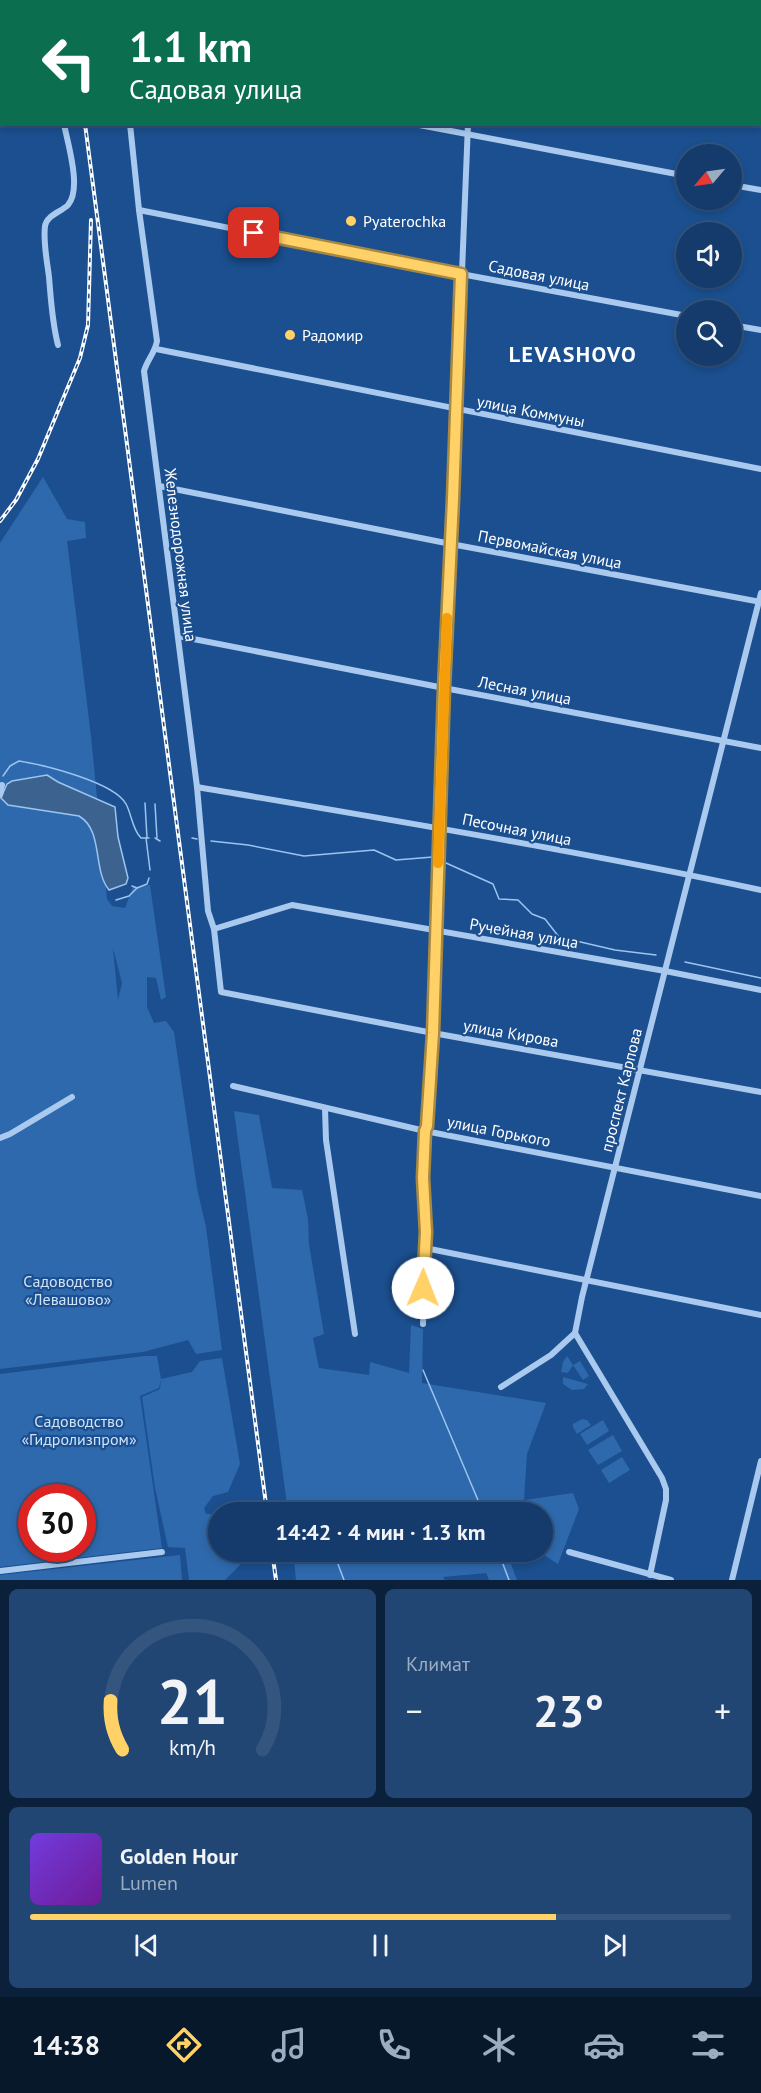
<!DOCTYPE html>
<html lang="ru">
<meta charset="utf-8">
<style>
:root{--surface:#143b6b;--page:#214673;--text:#f1f3f6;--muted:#9dadc1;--line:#33557e;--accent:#ffd166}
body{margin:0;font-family:"PT Sans",sans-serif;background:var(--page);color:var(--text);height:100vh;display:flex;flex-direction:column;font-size:22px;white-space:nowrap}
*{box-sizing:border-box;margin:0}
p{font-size:20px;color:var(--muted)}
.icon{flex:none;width:33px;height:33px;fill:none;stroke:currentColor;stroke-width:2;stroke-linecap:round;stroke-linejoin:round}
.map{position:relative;height:1580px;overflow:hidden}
.panel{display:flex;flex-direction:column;gap:9px;padding:9px;background:#0b203b;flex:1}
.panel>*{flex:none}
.top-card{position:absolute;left:0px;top:0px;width:762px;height:126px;box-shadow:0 3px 9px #0003,0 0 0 2px var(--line);background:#0b6e4f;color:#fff;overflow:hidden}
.needle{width:39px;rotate:241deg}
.controls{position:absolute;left:676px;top:144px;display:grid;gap:12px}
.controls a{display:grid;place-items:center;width:66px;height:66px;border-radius:50%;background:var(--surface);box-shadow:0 3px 9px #0003,0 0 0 2px var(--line);font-size:30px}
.speed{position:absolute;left:18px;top:1484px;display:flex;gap:12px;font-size:30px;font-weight:700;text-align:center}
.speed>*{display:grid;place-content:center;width:78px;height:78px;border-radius:50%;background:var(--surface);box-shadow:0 3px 9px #0003,0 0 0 2px var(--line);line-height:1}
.speed .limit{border:9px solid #d22;background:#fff;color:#111}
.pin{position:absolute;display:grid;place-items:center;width:51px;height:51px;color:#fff;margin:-26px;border-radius:12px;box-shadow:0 3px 9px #0006}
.me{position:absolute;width:66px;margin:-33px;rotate:1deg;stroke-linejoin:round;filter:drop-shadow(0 0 4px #0008)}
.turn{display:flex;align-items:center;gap:21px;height:126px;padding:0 30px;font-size:27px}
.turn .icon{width:78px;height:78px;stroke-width:2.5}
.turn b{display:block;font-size:42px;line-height:51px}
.big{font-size:45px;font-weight:600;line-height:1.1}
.panel .tile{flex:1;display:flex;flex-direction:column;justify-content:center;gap:9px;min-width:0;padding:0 21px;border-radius:9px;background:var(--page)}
.panel .dial{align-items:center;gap:0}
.dial svg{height:156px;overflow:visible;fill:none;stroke:var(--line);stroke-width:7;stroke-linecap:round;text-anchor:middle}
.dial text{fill:var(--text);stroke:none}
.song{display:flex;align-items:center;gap:18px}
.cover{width:72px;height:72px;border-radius:9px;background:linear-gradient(135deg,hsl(260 70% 55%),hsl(280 70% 35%))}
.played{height:6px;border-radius:3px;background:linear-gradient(90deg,var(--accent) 75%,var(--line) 75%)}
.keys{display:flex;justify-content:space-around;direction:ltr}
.heat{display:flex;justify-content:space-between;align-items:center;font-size:33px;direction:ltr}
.panel .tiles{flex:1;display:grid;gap:9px;grid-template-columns:1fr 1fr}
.tile:last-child{grid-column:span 2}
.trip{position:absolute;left:208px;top:1502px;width:345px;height:60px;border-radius:30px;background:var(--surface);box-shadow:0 3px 9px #0003,0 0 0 2px var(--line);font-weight:600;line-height:60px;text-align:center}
.menu{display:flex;height:96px;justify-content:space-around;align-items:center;background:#08182b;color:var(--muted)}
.menu .icon{width:42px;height:42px}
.menu .selected{color:var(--accent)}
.menu b{font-size:27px;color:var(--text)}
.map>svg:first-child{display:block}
</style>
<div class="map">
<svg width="761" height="1580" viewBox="0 0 761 1580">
<rect width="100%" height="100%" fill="#1b4f8f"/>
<g fill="#2e69ad" fill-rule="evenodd">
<path d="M43,477L67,519L85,522L86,538L67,541L91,736L107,899L112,906L125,908L133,887L150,885L166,997L161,1000L156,978L147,977V1007L154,1023L166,1021L174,1032L197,1188L206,1227L222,1350L196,1354L188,1340L143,1352L0,1369V543ZM113,948L122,983L118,1000L113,949Z"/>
<polygon points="234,1111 259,1115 272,1188 302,1190 308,1219 309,1244 324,1334 313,1338 319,1368 369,1375 370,1362 409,1373 411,1325 423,1329 422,1383 546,1403 527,1454 524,1500 573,1493 579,1509 558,1564 538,1551 543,1551 543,1512 535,1512 536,1506 520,1512 288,1512"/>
<path d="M144,1356H157L161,1379L192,1372L200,1361L222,1358L240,1464L228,1492L213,1496L204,1508L206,1514H219V1551H238L241,1564L225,1580H189L185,1548L168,1547L155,1488L142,1397L160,1389L161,1379L159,1388L140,1396L162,1548L0,1567V1374ZM32,1497H82V1548H32Z"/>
<polygon points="567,1356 573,1365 568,1373 561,1372 563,1362"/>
<polygon points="580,1361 589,1376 583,1380 573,1365"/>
<polygon points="563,1377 588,1384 584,1389 572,1390 563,1384"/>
<polygon points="582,1419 587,1420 591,1425 577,1434 573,1427 573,1424"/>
<polygon points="603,1420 609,1431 587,1445 580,1434"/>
<polygon points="613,1435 622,1451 598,1465 588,1450"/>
<polygon points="622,1457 630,1470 609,1483 601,1470"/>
<polygon points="293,1551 506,1551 517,1580 489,1580 486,1573 443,1577 445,1580 296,1580"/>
<polygon points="180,1555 182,1580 0,1580 0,1575"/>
</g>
<path fill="#3c6290" stroke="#9cc4f0" stroke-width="1.5" d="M47,775L58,782L115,807L118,837L128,878L126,884L109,890C92,869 104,831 79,816L8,805L1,798L7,784L12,781Z"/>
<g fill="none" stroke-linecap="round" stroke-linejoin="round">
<g stroke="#9cc4f0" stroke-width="1.5">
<path d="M3,776L10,766L19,761C44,765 114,782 126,804C132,815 132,829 141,838H149"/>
<polyline points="145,803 147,838"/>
<polyline points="155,804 157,838"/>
<polyline points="146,838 150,870"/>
<polyline points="155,838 160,841"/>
<polyline points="192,838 197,839"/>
<polyline points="211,841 248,845 304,856 374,850 396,860 433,857"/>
<polyline points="446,863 493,884 499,899 518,900 532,914 545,919 559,937 615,950 656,955"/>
<polyline points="132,886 137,888 147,884 149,878"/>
<polyline points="116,900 129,896 137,888"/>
<polyline points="685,962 761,978"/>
<polyline points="423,1370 483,1512"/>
<polyline points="333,1551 344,1580"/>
<polyline points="498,1551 509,1580"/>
</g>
<g stroke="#a9c9ee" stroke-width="6">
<polyline points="28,0 29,2"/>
<polyline points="116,0 116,2"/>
<polyline points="473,2 473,0"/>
<path d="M130,124L139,210L157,341C155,353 147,360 144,371L197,787L208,911L214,929L221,992L433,1033L761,1092"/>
<polyline points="414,124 687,176"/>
<polyline points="732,185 761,190"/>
<polyline points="139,210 461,274 687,316"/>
<polyline points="732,325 761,330"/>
<path d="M58,345C52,322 51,300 49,277C47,260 43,243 45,226C47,215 61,212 68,205C82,189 68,145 64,124"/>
<polyline points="156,349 761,469"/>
<polyline points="159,486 451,544 761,602"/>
<polyline points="178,636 444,688 761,748"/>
<path d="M197,787C385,819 574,850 761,890"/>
<polyline points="0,795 2,785"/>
<polyline points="214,929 292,905 665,971 761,990"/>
<polyline points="233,1086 425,1131 761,1196"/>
<polyline points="325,1109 326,1140 355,1334"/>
<polyline points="0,1138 10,1134 72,1097"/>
<polyline points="425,1248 761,1315"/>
<polyline points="423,1324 425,1232 423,1178 425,1131 427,1126 433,1033 444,688 451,544 468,124"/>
<polyline points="501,1387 551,1355 575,1333"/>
<polyline points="569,1552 671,1580"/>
<polyline points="0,1571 162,1552"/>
<polyline points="650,1575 666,1500 666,1489 662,1478 575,1333 582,1297 761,593"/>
<polyline points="732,1580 761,1461"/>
</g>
<g stroke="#a9c9ee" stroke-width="8">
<polyline points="488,0 496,2"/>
<polyline points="760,54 761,54"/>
</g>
<g stroke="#fff" stroke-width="4">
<g id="rail">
<polyline points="75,0 75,2"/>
<polyline points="89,0 89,2"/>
<polyline points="85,124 267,1512"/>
<polyline points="0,521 16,500 38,459 80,358 88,325 91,220"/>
<polyline points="272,1551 276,1580"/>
</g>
</g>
<use href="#rail" stroke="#1b4f8f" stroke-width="1.5" stroke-dasharray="4.5" stroke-linecap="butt"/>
</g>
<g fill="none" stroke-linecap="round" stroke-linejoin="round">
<g stroke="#a68842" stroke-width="15">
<polyline id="route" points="254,233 461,274 453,499 444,688 433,1033 427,1126 425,1131 423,1178 426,1232 423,1288"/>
</g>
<use href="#route" stroke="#ffd166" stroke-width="10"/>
<polyline stroke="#f59e0b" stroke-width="10" points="438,863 447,618"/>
</g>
<g fill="#ffd166" stroke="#1b4f8f" stroke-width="2">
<circle cx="351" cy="221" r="6"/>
<circle cx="290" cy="335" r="6"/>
</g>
<g text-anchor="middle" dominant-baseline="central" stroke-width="4.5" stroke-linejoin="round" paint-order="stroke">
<g font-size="16" fill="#fff" stroke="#1b4f8f" text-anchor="start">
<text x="363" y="221">Pyaterochka</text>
<text x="302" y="335">Радомир</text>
</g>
<g font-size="16" fill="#fff" stroke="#1b4f8f">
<text transform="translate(539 275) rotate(11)">Садовая улица</text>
<text transform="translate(531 411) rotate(11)">улица Коммуны</text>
<text transform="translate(550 549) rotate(11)">Первомайская улица</text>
<text transform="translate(181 555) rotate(83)">Железнодорожная улица</text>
<text transform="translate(525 690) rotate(11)">Лесная улица</text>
<text transform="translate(517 829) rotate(11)">Песочная улица</text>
<text transform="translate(524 933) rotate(10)">Ручейная улица</text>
<text transform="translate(511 1033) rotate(10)">улица Кирова</text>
<text transform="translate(621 1090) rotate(-76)">проспект Карпова</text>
<text transform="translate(499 1131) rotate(11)">улица Горького</text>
</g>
<g font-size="16" fill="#cfe3fa" stroke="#1b4f8f">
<text x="68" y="1281">Садоводство<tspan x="68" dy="18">«Левашово»</tspan></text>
<text x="79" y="1421">Садоводство<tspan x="79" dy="18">«Гидролизпром»</tspan></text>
</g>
<g font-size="22" font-weight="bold" letter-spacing="1.5" fill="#fff" stroke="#1b4f8f">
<text x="573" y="354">LEVASHOVO</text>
</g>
</g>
</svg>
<div class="controls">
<a><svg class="needle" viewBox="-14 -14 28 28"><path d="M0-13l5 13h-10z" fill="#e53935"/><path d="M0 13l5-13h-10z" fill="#9dadc1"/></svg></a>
<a><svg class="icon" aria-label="sound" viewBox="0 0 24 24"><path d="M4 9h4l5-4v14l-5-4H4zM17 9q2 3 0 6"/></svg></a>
<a><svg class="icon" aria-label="search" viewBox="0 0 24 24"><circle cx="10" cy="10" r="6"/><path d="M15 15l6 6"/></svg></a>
</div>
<div class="speed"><div class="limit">30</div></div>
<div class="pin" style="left:254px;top:233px;background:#d93025"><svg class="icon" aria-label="arrive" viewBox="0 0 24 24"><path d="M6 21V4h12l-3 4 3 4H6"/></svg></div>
<svg class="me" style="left:423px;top:1288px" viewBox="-20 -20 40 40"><circle r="19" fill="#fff"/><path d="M0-13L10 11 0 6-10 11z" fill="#ffd166"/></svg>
<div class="trip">14:42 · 4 мин · 1.3 km</div>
<div class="top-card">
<div class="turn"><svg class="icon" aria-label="left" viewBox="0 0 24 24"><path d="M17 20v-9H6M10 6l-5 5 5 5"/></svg><div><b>1.1 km</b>Садовая улица</div></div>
</div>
</div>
<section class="panel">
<div class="tiles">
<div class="tile dial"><svg viewBox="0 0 100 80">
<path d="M14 69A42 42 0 1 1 86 69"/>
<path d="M14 69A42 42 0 0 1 8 44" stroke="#ffd166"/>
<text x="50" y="56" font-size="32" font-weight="700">21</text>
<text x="50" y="72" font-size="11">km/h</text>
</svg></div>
<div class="tile"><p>Климат</p>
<div class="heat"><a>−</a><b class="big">23°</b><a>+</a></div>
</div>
<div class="tile">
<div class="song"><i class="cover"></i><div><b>Golden Hour</b><p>Lumen</p></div></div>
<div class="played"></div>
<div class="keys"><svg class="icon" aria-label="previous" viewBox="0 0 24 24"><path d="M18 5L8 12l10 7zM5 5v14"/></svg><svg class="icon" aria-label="pause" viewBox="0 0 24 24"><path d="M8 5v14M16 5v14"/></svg><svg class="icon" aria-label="next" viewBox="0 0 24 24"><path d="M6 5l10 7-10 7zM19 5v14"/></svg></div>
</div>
</div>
</section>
<nav class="menu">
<b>14:38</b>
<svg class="icon selected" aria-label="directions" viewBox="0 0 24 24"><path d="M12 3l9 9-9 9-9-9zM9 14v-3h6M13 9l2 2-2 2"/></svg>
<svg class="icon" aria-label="music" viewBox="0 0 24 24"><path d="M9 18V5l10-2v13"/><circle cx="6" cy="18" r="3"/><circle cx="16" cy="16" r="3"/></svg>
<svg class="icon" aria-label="phone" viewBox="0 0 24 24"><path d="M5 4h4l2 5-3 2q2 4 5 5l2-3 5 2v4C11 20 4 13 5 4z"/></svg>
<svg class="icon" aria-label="climate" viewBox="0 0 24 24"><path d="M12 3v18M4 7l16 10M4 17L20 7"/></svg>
<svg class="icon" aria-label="car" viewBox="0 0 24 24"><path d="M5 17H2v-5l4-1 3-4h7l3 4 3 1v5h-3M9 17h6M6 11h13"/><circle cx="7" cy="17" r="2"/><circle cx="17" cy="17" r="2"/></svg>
<svg class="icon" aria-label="filters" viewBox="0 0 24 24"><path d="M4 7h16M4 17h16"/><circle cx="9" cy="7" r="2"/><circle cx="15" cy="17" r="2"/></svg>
</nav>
